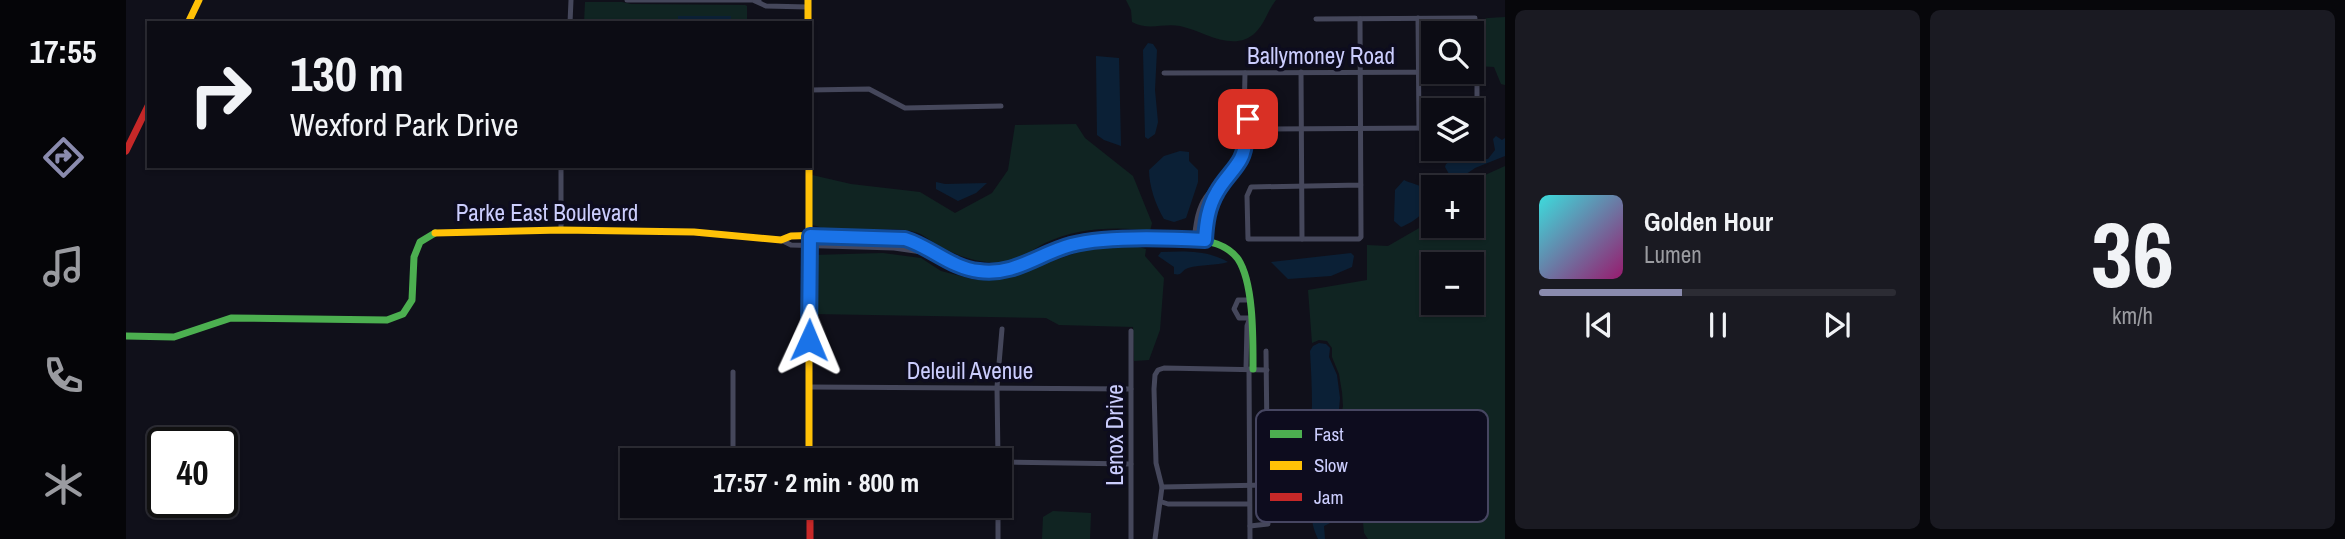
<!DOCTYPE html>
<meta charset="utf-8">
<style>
:root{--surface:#0c0c14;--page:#1a1a22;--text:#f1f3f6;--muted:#9a9ba0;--line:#2c2c34;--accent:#8a8bae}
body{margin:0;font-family:"Archivo Narrow",sans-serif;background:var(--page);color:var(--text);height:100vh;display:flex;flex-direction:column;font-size:26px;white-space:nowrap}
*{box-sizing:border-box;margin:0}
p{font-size:23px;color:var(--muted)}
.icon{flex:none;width:38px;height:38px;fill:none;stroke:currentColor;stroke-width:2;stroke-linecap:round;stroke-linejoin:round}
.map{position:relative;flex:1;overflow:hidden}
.details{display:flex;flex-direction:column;gap:10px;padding:10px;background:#07070b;width:840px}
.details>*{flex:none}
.guide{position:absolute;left:21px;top:21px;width:665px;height:147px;border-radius:0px;box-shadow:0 2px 5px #0004,0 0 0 2px var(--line);background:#0c0c14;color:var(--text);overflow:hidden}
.buttons{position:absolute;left:1295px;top:21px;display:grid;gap:14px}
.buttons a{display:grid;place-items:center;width:63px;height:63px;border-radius:0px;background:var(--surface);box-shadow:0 2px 5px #0004,0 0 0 2px var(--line);font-size:35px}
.speed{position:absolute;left:21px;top:427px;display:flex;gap:14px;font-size:35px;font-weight:700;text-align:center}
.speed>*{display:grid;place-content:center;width:91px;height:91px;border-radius:50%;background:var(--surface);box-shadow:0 2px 5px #0004,0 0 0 2px var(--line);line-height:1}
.speed .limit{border:4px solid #111;border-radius:10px;background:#fff;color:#111}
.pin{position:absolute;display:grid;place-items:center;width:60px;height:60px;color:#fff;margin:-30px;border-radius:14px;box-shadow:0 4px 10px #0006}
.me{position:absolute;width:77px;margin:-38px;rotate:1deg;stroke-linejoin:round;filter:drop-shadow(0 0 5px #0008)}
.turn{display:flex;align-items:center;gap:24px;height:147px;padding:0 28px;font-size:32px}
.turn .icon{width:91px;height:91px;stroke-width:2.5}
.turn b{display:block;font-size:49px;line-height:60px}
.details .tile{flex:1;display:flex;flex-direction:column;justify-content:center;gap:10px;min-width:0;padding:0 24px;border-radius:10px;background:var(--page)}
.details .dial{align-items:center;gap:0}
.dial b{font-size:91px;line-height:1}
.song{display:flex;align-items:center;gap:21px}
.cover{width:84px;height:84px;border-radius:10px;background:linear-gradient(135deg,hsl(180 70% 55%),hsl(320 70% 35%))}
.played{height:7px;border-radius:4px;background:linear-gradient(90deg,var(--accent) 40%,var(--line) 40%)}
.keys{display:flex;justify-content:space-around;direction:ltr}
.details .tiles{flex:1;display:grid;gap:10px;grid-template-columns:repeat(2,1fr)}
.trip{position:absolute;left:494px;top:448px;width:392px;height:70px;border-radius:0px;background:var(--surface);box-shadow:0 2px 5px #0004,0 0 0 2px var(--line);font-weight:700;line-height:70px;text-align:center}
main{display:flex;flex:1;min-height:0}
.dock{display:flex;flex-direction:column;width:126px;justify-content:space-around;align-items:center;background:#050508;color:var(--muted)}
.dock .icon{width:49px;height:49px}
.dock .on{color:var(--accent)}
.dock b{font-size:32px;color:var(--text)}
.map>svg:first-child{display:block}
</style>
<main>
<nav class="dock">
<b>17:55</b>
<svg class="icon on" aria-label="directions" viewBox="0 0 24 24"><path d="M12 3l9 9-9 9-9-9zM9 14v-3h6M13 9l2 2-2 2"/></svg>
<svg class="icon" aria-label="music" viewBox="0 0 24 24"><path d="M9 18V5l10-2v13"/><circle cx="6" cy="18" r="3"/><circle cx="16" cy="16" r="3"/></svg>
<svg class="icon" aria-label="phone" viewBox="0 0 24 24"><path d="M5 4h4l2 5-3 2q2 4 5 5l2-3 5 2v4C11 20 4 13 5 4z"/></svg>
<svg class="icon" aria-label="climate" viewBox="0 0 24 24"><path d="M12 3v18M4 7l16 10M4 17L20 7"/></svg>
</nav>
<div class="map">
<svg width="1379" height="539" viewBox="0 0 1379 539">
<rect width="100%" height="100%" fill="#10101a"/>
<g fill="#102422" fill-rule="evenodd">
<path d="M1000,0H1150C1142,10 1139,23 1130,32C1108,54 1078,31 1054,26C1036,23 1023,31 1006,22L1005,10Z"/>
<polygon points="459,2 496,2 505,4 619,5 621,6 621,23 605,23 604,16 553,16 552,23 458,23"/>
<polygon points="1379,17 1379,85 1375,84 1368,67 1351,66 1346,49 1346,33 1343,33 1342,23 1362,18"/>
<path d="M950,124L959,138L1007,176L1026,223L1024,231C990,226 951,228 919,243C907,249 895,260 882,262C858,265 836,258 815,247C807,243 800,236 792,233C767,225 738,232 712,231C704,231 695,227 686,225V175L725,184L794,192L829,213L866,193L882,170L889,125Z"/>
<path d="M1379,166V539H1242L1238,533L1234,490L1227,463L1219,456L1212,436L1217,406L1216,392L1213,374L1206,357V348L1201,341L1193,340L1186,343L1182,290L1241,280V245L1262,246L1295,227L1300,230L1307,221V226H1346V187H1340L1348,180ZM1307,264H1346V303H1307Z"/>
<polygon points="998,243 1020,249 1019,256 1038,278 1034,330 1023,360 1008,361 1007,327 933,325 920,318 686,314 686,255 757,253 795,258 815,271 850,280 877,278 970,246"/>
<polygon points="927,511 965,513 964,539 916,539 917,517"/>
</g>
<g fill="#0b2036">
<rect x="552" y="16" width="53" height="7"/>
<polygon points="1022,43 1027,44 1031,50 1029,90 1032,122 1029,134 1022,139 1019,137 1017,50"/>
<polygon points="970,56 993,58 995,146 978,140 971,135"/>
<polygon points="1370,136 1376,140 1379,138 1379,156 1349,168 1330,181 1326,179 1319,167 1320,164 1325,161 1362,159 1369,150 1367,139"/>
<path d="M1054,151L1063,152V161L1072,170V182L1060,218L1048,222L1038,219C1030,206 1023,186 1023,170L1038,156Z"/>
<path d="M1278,180C1288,185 1301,185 1307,198C1303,210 1287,223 1275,227L1268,221L1269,190Z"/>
<polygon points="810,182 819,184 861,183 850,193 832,201 810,189"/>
<path d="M1035,252C1060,251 1081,250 1102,262C1090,266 1075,264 1062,268C1054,271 1057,276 1048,274V267L1032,256Z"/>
<polygon points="1225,253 1228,256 1226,267 1205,276 1162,279 1145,262"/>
<path d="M1193,343L1200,344L1204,348L1203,357L1211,375L1214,398L1211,432L1202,459L1212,476L1208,491L1217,510L1218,522L1204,523L1198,526L1199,539H1192C1179,513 1191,496 1187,470C1183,448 1185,427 1186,405C1186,387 1185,369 1184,351L1187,346Z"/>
</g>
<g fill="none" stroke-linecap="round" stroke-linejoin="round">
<g stroke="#45475b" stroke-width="5">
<polyline points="501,0 633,0"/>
<polyline points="629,1 640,6 682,7"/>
<polyline points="1292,18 1293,128"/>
<polyline points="1190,19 1349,18"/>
<path d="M1234,19C1234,91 1235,164 1235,237L1233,239H1122L1121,196L1125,187L1235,185"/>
<polyline points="444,23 445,0"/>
<polyline points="1175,72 1176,239"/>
<polyline points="1038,73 1346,72 1351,75 1351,125 1350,128 1346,128"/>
<polyline points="684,90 743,89 779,108 875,106"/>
<circle cx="1118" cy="129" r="10"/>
<polyline points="1118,119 1119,73"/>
<polyline points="1129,129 1307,128"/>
<polyline points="435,230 435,166"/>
<polyline points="655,240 665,245 768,248 810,254"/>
<path d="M1068,240C1070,225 1071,210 1080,197C1095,175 1120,171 1119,139"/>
<polyline points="1079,241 1084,209 1096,184"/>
<polyline points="1120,369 1121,326 1124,318 1113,318 1108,309 1112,300 1123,300"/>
<polyline points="1123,369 1124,539"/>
<polyline points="607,372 607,460"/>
<polyline points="683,387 1005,389"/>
<polyline points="872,460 871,387 876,329"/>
<polyline points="873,462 1005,464"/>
<polyline points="1036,487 1141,485"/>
<polyline points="1036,502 1042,504 1123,504"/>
<polyline points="872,506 872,539"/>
<polyline points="1124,526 1142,524 1140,351"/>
<polyline points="1005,539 1005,331"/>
<polyline points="1029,539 1036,487 1030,463 1028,389 1029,375 1032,370 1038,368 1141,370"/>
</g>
<g stroke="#4caf50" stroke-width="7">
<path d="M699,235C727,235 757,233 784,240C811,248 832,272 862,272C890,272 912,255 938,247C969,238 1061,233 1091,244C1099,247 1107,252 1112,259C1128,283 1127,340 1127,369"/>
<polyline points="0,336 48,337 105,318 261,320 277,314 286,300 288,257 294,242 309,233"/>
</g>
<g stroke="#ffc107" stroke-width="7">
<polyline points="682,0 682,23"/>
<polyline points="62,23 73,0"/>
<polyline points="683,166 683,460"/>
<polyline points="309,233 435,230 568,232 655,240 665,236 699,235"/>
</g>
<g stroke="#c62828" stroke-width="7">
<polyline points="0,151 23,104"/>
<polyline points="684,506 684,539"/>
</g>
</g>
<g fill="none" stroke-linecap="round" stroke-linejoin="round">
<g stroke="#114b97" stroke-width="18">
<path id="route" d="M683,340L684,236L779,239C805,247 825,268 853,271C888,276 912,254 945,245C978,236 1043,238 1079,240C1080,223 1082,207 1091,192C1102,172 1120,163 1119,139L1128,133V125L1122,119"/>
</g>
<use href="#route" stroke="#1a73e8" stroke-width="12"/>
</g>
<g text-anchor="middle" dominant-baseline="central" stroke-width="7" stroke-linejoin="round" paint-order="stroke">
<g font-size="23" fill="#cbcdfd" stroke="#0d0c1e">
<text x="1195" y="55">Ballymoney Road</text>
<text x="421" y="212">Parke East Boulevard</text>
<text x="844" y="370">Deleuil Avenue</text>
<text transform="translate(988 435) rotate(-90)">Lenox Drive</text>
</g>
</g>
<rect x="1130" y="410" width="232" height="112" rx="10" fill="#0d0c1e" stroke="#464661" stroke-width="2"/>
<rect x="1144" y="430" width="32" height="8" fill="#4caf50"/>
<rect x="1144" y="461" width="32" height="9" fill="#ffc107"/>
<rect x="1144" y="493" width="32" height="8" fill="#c62828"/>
<g font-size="19" fill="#cbcdfd">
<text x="1188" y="441">Fast</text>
<text x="1188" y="472">Slow</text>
<text x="1188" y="504">Jam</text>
</g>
</svg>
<div class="buttons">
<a><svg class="icon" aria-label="search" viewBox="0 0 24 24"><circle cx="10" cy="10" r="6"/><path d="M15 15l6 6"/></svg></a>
<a><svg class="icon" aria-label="layers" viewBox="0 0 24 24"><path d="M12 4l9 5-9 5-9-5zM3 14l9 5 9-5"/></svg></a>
<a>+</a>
<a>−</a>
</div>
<div class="speed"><div class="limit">40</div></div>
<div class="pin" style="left:1122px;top:119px;background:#d93025"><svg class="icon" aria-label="arrive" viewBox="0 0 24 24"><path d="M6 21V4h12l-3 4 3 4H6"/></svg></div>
<svg class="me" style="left:683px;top:340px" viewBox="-20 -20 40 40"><path d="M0-17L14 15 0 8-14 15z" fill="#1a73e8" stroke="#fff" stroke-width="4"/></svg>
<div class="trip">17:57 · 2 min · 800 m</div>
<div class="guide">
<div class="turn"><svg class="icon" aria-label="right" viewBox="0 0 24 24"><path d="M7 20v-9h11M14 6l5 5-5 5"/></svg><div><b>130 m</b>Wexford Park Drive</div></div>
</div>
</div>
<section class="details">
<div class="tiles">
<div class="tile">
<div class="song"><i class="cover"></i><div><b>Golden Hour</b><p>Lumen</p></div></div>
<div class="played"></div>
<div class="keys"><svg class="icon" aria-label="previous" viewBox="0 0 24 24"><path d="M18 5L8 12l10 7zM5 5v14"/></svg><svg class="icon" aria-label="pause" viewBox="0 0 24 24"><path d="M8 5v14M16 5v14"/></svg><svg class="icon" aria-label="next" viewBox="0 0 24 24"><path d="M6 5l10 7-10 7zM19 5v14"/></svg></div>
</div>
<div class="tile dial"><b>36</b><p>km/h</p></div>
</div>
</section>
</main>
